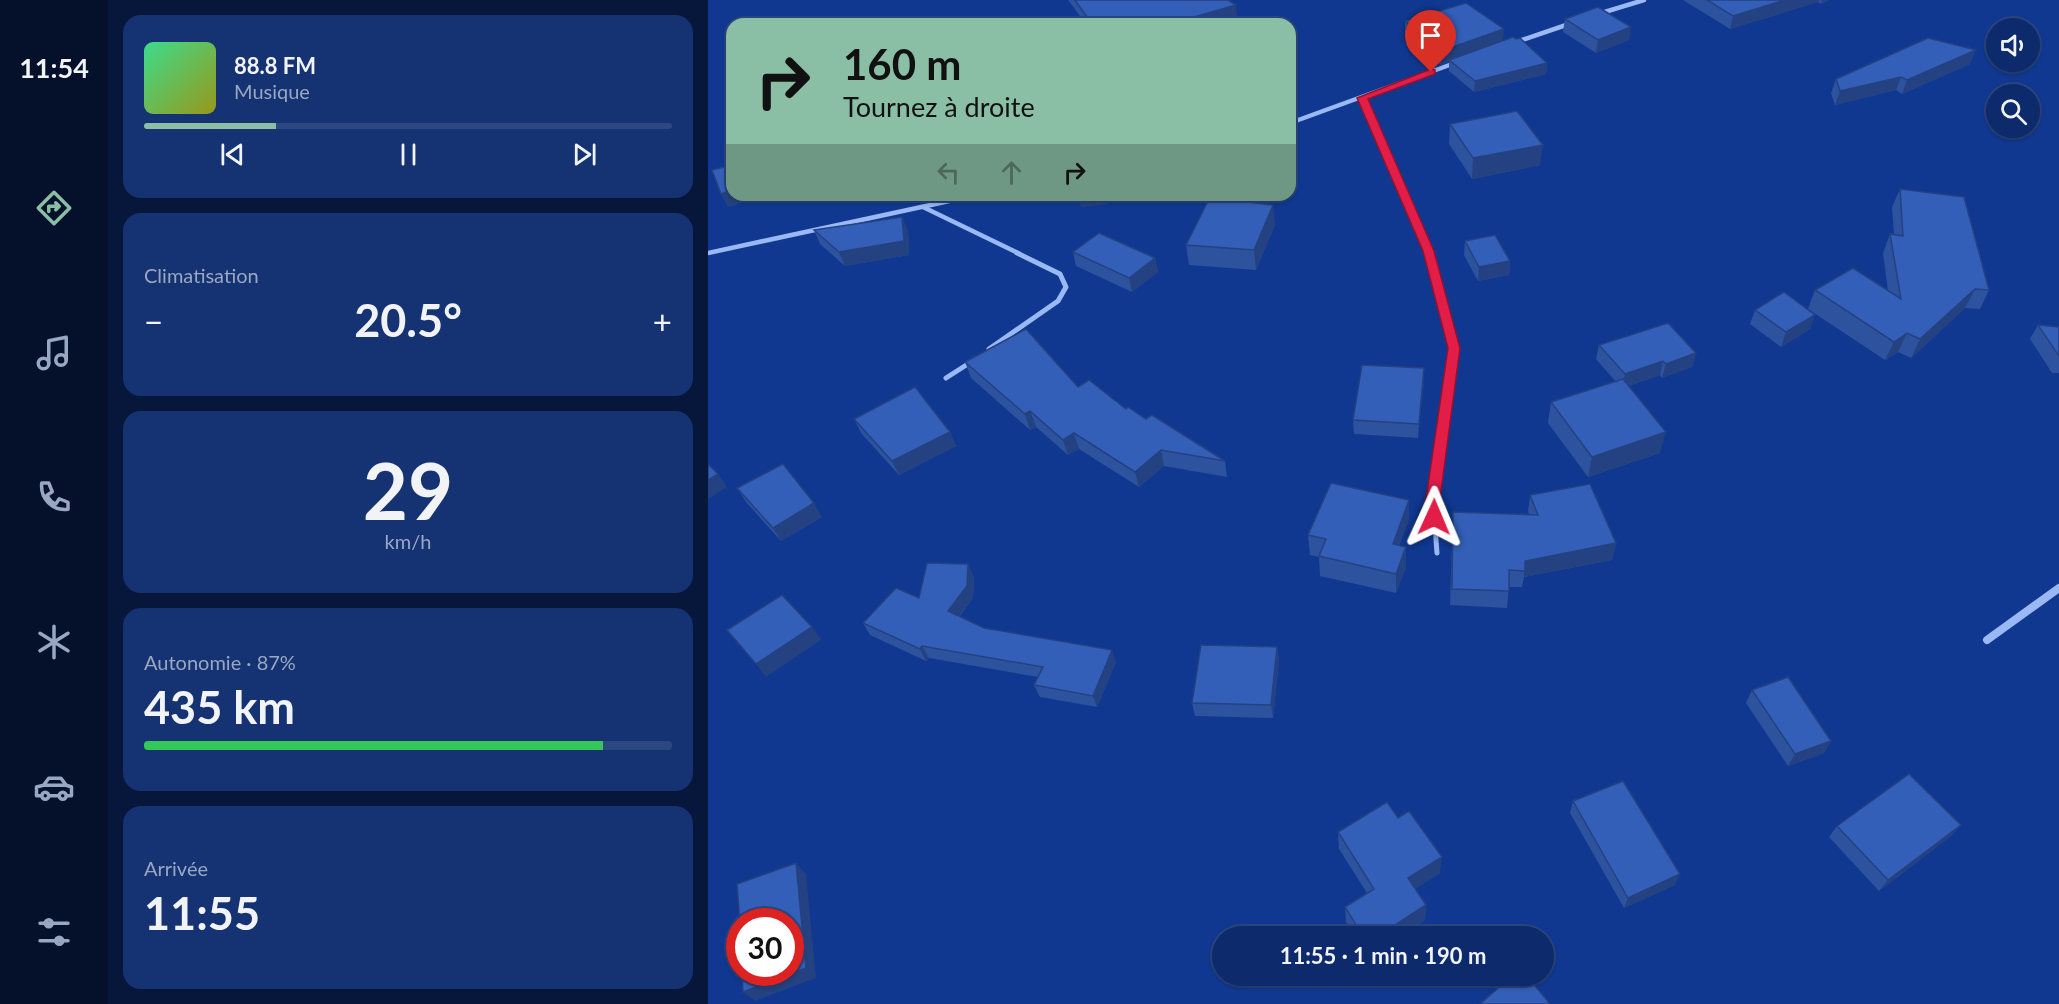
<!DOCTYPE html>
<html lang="fr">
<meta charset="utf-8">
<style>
:root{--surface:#0c2a6c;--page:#153272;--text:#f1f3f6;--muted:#9aa7c2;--line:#2c467f;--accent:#8abfa5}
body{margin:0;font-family:Lato,sans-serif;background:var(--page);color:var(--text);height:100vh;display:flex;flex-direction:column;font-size:22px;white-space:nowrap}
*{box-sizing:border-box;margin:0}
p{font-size:20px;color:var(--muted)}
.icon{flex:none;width:33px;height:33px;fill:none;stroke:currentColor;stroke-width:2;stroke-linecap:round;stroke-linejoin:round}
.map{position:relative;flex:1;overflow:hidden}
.side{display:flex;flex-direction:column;gap:15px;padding:15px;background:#07173b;width:600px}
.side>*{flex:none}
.hud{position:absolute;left:18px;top:18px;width:570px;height:183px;border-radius:18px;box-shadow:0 2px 4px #0004,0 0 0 2px var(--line);background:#8abfa5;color:#111;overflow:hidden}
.buttons{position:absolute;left:1278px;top:18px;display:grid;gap:12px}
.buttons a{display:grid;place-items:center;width:54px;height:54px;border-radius:50%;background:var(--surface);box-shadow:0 2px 4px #0004,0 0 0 2px var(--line);font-size:30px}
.speed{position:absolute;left:18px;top:908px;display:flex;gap:12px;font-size:30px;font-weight:700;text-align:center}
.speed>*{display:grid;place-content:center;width:78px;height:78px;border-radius:50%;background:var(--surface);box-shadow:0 2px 4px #0004,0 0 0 2px var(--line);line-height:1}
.speed .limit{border:9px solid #d22;background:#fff;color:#111}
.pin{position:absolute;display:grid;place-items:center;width:51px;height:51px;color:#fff;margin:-62px -26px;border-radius:50% 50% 50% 0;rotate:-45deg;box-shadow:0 0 6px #0007}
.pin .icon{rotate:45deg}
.me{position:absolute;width:66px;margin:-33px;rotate:1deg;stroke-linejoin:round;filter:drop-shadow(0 0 4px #0008)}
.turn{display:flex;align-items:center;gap:21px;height:126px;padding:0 18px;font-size:27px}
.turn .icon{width:78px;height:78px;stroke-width:2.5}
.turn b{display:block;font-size:42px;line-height:51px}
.lanes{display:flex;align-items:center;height:57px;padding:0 18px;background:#0003;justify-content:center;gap:30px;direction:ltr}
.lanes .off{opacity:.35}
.big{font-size:45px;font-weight:700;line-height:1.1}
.side .widget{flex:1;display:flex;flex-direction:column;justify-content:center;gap:9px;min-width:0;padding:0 21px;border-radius:18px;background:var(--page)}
.side .dial{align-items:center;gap:0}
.dial b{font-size:78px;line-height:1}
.song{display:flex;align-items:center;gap:18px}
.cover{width:72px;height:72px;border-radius:9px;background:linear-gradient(135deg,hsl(150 70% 55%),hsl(60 70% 35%))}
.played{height:6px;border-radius:3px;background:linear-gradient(90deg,var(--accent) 25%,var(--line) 25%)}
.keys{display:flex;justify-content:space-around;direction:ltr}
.heat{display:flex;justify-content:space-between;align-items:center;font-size:33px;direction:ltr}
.charge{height:9px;border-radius:4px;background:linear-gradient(90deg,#34c759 87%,var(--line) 0)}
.trip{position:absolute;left:504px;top:926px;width:342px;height:60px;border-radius:30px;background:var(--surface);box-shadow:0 2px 4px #0004,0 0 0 2px var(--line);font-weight:700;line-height:60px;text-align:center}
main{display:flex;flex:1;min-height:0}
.dock{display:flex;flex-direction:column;width:108px;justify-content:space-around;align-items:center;background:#05112b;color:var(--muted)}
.dock .icon{width:42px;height:42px}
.dock .on{color:var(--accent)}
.dock b{font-size:27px;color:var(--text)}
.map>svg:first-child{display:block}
</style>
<main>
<nav class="dock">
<b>11:54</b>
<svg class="icon on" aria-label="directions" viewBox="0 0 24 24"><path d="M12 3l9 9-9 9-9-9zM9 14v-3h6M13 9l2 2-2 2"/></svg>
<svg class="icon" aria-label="music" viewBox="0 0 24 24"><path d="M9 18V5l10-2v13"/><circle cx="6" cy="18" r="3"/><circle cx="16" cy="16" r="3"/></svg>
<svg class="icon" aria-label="phone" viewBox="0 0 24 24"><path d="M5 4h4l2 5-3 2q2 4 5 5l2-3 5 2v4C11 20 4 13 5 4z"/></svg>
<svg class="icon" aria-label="climate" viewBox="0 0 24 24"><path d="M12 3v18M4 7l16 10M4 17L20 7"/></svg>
<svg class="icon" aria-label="car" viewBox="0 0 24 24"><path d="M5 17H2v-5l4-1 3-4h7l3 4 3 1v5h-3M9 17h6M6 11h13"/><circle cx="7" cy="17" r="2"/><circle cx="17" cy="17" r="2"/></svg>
<svg class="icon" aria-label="filters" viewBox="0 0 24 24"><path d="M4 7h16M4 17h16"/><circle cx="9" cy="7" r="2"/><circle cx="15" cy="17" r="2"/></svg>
</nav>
<section class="side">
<div class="widget">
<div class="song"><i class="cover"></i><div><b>88.8 FM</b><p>Musique</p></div></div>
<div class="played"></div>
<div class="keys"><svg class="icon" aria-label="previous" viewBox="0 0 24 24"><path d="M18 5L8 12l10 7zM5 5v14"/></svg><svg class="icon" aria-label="pause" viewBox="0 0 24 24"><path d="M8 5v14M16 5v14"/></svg><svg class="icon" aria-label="next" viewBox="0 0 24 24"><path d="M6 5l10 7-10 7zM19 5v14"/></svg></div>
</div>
<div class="widget"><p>Climatisation</p>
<div class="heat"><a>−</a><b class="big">20.5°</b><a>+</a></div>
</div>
<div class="widget dial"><b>29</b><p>km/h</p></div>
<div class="widget"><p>Autonomie · 87%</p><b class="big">435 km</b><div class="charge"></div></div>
<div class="widget"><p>Arrivée</p><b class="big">11:55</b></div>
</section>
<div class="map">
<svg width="1351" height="1004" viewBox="0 0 1351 1004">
<rect width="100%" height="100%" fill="#103890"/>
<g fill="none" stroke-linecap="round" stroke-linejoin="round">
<g stroke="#9ab8f3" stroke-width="4.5">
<polyline points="890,14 936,0"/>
<polyline points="808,42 864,23"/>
<polyline points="654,97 722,254"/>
<polyline points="582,123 747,63"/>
<polyline points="215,207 312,254"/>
<polyline points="0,253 269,195"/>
</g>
<g stroke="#9ab8f3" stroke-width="5">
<polyline points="721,253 746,348 725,499 729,553"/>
<polyline points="281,349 350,301 358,287 352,274 309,253"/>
<polyline points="238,378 263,362"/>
</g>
<polyline stroke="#9ab8f3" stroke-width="8" points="1279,640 1351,588"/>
</g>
<g fill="#2d529e">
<polygon points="360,0 520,0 529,17 505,24 378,24"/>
<polygon points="975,0 1121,0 1113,4 1110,2 1022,29"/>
<polygon points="857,19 921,40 888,53 855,32"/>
<polygon points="697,21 795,41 839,63 838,74 766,92 741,71 741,62 733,65 697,34"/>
<polygon points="1262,64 1194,94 1188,90 1127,105 1123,93 1128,79"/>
<polygon points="742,124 832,165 764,179 741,144"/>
<polygon points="1192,189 1281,290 1272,309 1257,308 1203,358 1190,352 1177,360 1100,309 1107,290 1180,291 1175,253 1182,234 1186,234 1184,207"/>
<polygon points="567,225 548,270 481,265 478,245"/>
<polygon points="106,230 200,231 201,255 137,266 112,244"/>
<polygon points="757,241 802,261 801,275 770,281 756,255"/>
<polygon points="365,252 447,258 450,272 424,292 368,266"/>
<polygon points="1047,310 1102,329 1073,347 1042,324"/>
<polygon points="1330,325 1351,327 1351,373 1344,373 1322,339"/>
<polygon points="891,345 988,353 984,367 954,378 952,375 921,386 952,453 880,477 840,423 843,402 908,382 888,359"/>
<polygon points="257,362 370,387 438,419 517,461 519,477 456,466 431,487 371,449 360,455 328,427 322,430 263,378"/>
<polygon points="716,368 710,438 646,434 645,420"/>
<polygon points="146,419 242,432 248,446 191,475 153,433"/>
<polygon points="29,488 114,517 73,541 38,502"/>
<polygon points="822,495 908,543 904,560 816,577 814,587 801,587 799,608 742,605 745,512 821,514 820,512"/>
<polygon points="701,519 691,546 698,567 688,593 612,576 611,557 602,555 600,535"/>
<polygon points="266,577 265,598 252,616 276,628 408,662 389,707 332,697 326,685 330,677 221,658 218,661 162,635 155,623 211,598"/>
<polygon points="569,647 571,660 565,718 487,716 484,703"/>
<polygon points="1044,690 1123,741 1116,753 1080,766 1038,703"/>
<polygon points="865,801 967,885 916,908 862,813"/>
<polygon points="690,818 732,873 707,889 718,905 717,920 692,936 647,936 638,922 637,907 659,893 631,849 630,832"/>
<polygon points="1253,825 1243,836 1171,891 1121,837 1129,826"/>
</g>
<g fill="#244281">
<polygon points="1077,0 1111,0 1110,2 1022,29 1025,16"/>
<polygon points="1114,0 1121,0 1113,4"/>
<polygon points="528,5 529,17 505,24 480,24 479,19"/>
<polygon points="923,27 921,40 888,53 890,40"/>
<polygon points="796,29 795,42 741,60 741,62 733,65 733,51"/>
<polygon points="1268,50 1262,64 1194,94 1199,80"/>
<polygon points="839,63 838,74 766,92 767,81"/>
<polygon points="1193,77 1188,90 1127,105 1132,91"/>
<polygon points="835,145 832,165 764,179 765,158"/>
<polygon points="24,190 24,195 61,196 20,207 13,194"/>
<polygon points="370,195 399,195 400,204 373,207"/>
<polygon points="565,205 567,225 548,270 546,250"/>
<polygon points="194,217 200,231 201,255 137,266 131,252"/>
<polygon points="447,258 450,272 424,292 421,278"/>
<polygon points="802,261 801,275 770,281 771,267"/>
<polygon points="1267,289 1257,308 1203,358 1212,339"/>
<polygon points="1107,315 1102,329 1073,347 1078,332"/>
<polygon points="1199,333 1190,352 1177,360 1186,342"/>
<polygon points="988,353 984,367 954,378 958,364"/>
<polygon points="955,361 952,375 914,388 917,374"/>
<polygon points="716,368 716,382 710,438 711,424"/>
<polygon points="322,411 328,427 322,430 317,414"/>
<polygon points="242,432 248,446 191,475 184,461"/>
<polygon points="958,432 952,453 880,477 884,457"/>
<polygon points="366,433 371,449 360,455 355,440"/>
<polygon points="453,450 456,466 431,487 427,472"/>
<polygon points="10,474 19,487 0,499 0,480"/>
<polygon points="701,500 701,519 684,564 685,544"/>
<polygon points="106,503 114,517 73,541 65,528"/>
<polygon points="908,543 904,560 816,577 817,561"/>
<polygon points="698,547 698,567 688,593 688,574"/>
<polygon points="260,564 266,577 265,598 246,623 240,611"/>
<polygon points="104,627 113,640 58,677 48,664"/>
<polygon points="214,646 221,658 218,661 212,649"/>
<polygon points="569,647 571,660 565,718 563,705"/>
<polygon points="404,650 408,662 389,707 385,696"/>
<polygon points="1123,741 1116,753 1080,766 1087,754"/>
<polygon points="1253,825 1243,836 1171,891 1180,880"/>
<polygon points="734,857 732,873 699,894 700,878"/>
<polygon points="88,863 98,874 108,978 47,1001 35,992"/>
<polygon points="972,874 967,885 916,908 920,898"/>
<polygon points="718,905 717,920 692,936 670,936"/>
</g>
<g fill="#345fb8" stroke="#244281" stroke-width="1.5">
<polygon points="367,0 520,0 528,5 479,19 487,24 384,24"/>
<polygon points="999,0 1077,0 1025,16"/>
<polygon points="758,3 796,29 733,51 697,21"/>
<polygon points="890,7 923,27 890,40 857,19"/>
<polygon points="805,37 808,39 812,38 839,63 767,81 741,60"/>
<polygon points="1220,38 1268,50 1199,80 1193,77 1132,91 1128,79"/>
<polygon points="809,111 835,145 765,158 742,124"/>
<polygon points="24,165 24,190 13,194 4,170"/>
<polygon points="1192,189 1256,197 1281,290 1267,289 1212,339 1199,333 1186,342 1107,290 1145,268 1193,299 1182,234 1195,236"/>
<polygon points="502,197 565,205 546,250 478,245"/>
<polygon points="194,217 196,241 131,252 106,230"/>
<polygon points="391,233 447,258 421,278 365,252"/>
<polygon points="787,235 802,261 771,267 757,241"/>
<polygon points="1076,292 1107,315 1078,332 1047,310"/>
<polygon points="960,323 988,353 958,364 955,361 917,374 891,345"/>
<polygon points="1330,325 1351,327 1351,356"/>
<polygon points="318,329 370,387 381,380 418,409 420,407 438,419 444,415 517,461 453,450 427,472 366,433 355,440 322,411 317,414 257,362"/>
<polygon points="654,365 716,368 711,424 645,420"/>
<polygon points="915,379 958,432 884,457 843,402"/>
<polygon points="207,387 242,432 184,461 146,419"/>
<polygon points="0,464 10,474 0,480"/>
<polygon points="75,464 106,503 65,528 29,488"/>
<polygon points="623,483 701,500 685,544 698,547 688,574 611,556 618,539 600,535"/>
<polygon points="882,484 908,543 817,561 817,571 801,570 801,591 744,589 745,512 830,515 822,495"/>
<polygon points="219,563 260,564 259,586 240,611 276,628 404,650 385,696 326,685 335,667 214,646 212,649 155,623 188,588 211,598"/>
<polygon points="74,595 104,627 48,664 19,630"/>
<polygon points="493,645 569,647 563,705 484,703"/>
<polygon points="1080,677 1123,741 1087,754 1044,690"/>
<polygon points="1201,774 1253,825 1180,880 1129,826"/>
<polygon points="915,781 972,874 920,898 865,801"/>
<polygon points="679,802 690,818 701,811 734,857 700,878 718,905 670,936 655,936 637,907 666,889 630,832"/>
<polygon points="88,863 98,968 35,992 34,972 82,972 82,921 32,921 32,924 29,884"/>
<polygon points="805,975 818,975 842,1004 772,1004"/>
</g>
<polygon fill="#e11d48" stroke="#92132f" stroke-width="1.5" points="723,69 727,70 727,74 660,99 726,251 752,348 732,499 733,517 726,522 720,517 718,499 740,348 715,251 649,98"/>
</svg>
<div class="buttons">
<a><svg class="icon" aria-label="sound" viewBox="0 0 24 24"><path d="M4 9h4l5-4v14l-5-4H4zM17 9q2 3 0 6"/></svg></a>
<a><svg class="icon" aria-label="search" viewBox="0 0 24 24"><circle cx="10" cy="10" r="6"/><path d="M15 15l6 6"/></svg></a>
</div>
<div class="speed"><div class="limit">30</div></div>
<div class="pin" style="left:723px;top:72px;background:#d93025"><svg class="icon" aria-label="arrive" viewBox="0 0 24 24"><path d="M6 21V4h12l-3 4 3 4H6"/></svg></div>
<svg class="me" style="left:726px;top:517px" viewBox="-20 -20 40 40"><path d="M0-17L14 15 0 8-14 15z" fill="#e11d48" stroke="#fff" stroke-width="4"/></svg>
<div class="trip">11:55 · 1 min · 190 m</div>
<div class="hud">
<div class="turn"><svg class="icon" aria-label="right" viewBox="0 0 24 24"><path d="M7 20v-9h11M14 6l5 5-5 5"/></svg><div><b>160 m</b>Tournez à droite</div></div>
<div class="lanes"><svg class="icon off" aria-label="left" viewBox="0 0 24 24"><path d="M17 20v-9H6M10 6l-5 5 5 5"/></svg><svg class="icon off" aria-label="ahead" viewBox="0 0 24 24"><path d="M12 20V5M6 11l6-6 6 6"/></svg><svg class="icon" aria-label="right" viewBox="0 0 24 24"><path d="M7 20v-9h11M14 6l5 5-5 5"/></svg></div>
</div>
</div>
</main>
